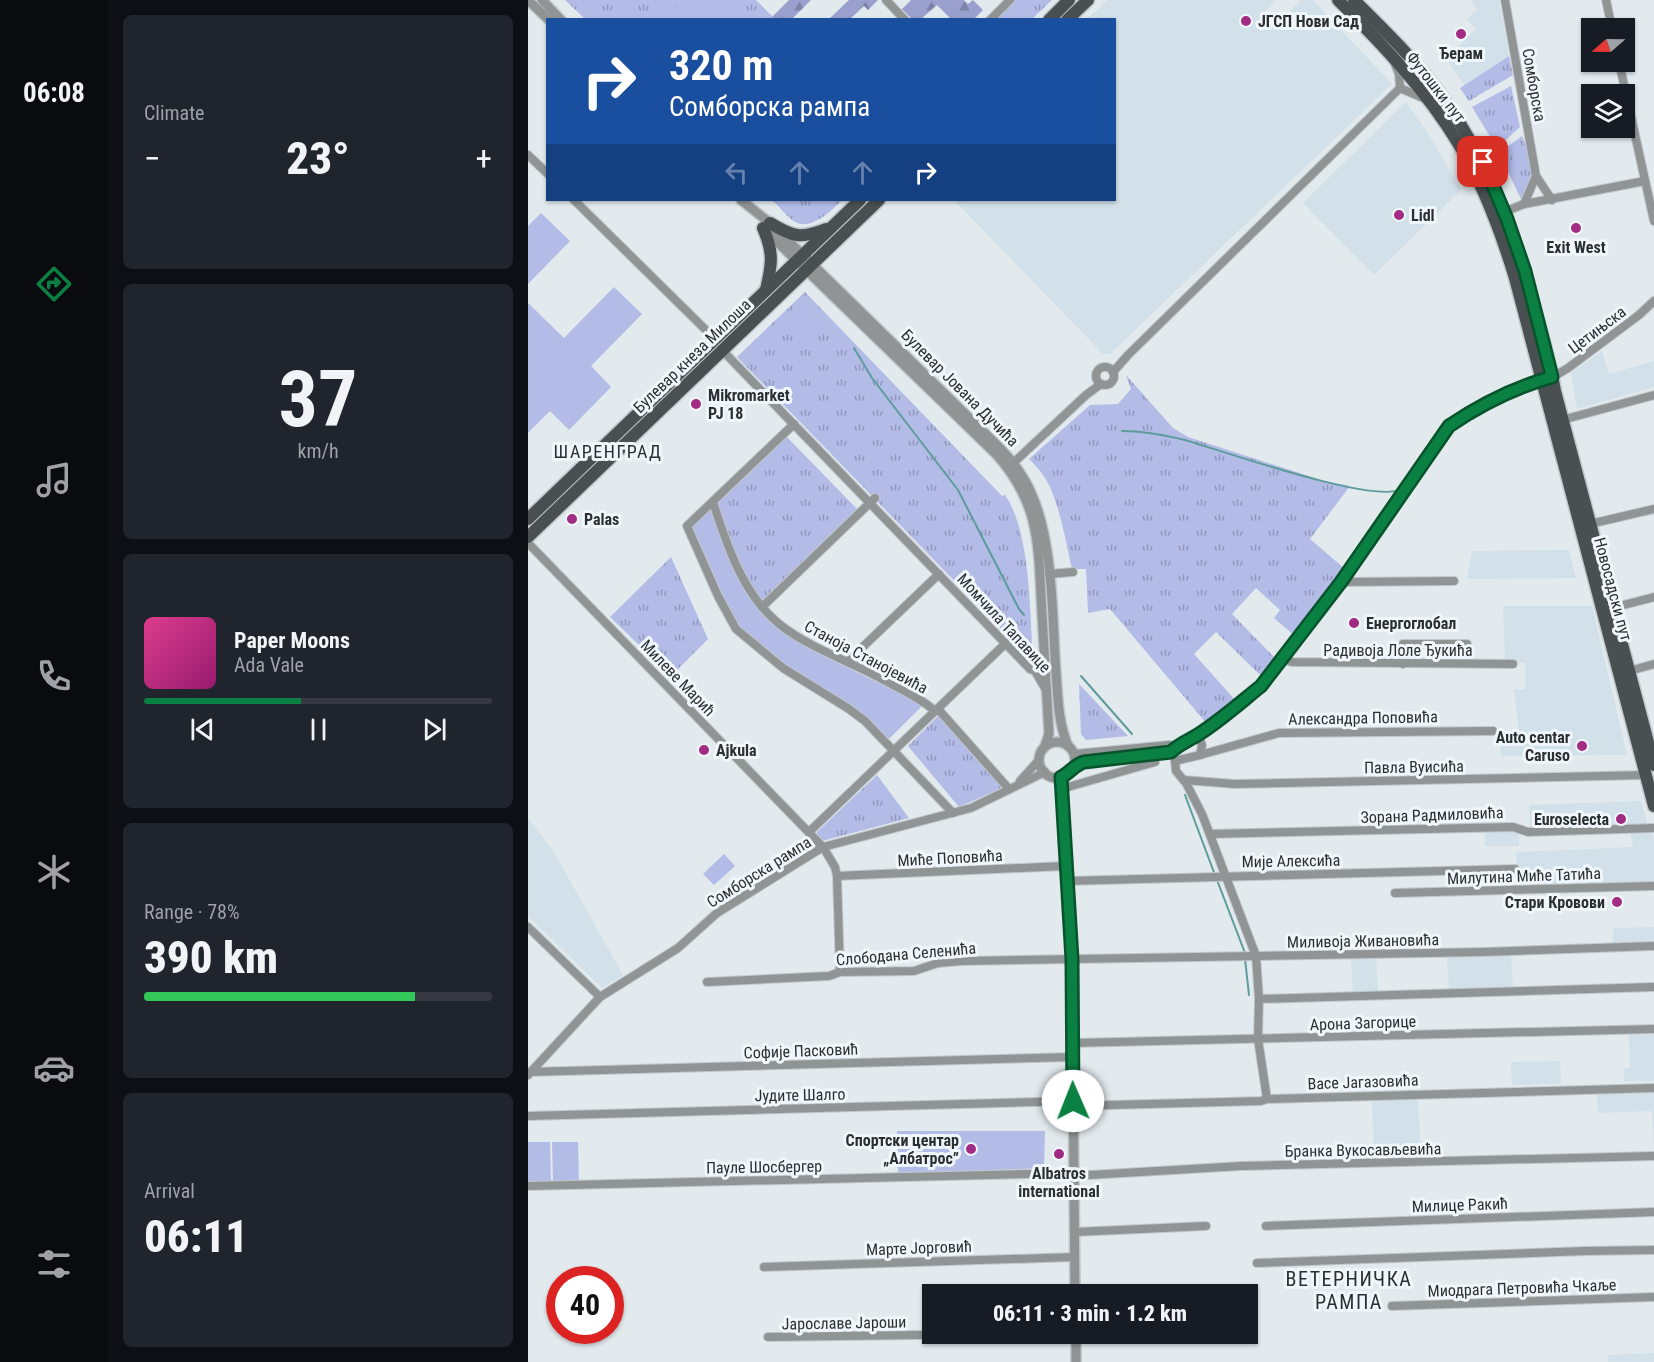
<!DOCTYPE html>
<meta charset="utf-8">
<style>
:root{--surface:#171b24;--page:#20242c;--text:#f1f3f6;--muted:#9ea1a6;--line:#363941;--accent:#0b8043}
body{margin:0;font-family:"Roboto Condensed",sans-serif;background:var(--page);color:var(--text);height:100vh;display:flex;flex-direction:column;font-size:22px;white-space:nowrap}
*{box-sizing:border-box;margin:0}
p{font-size:20px;color:var(--muted)}
.icon{flex:none;width:33px;height:33px;fill:none;stroke:currentColor;stroke-width:2;stroke-linecap:round;stroke-linejoin:round}
.map{position:relative;flex:1;overflow:hidden}
.side{display:flex;flex-direction:column;gap:15px;padding:15px;background:#0d0f14;width:420px}
.side>*{flex:none}
.banner{position:absolute;left:18px;top:18px;width:570px;height:183px;border-radius:0px;box-shadow:0 2px 4px #0004;background:#1a4fa0;color:#fff;overflow:hidden}
.needle{width:39px;rotate:250deg}
.fabs{position:absolute;left:1053px;top:18px;display:grid;gap:12px}
.fabs a{display:grid;place-items:center;width:54px;height:54px;border-radius:0px;background:var(--surface);box-shadow:0 2px 4px #0004;font-size:30px}
.speed{position:absolute;left:18px;top:1266px;display:flex;gap:12px;font-size:30px;font-weight:700;text-align:center}
.speed>*{display:grid;place-content:center;width:78px;height:78px;border-radius:50%;background:var(--surface);box-shadow:0 2px 4px #0004;line-height:1}
.speed .limit{border:9px solid #d22;background:#fff;color:#111}
.pin{position:absolute;display:grid;place-items:center;width:51px;height:51px;color:#fff;margin:-26px;border-radius:12px;box-shadow:0 3px 9px #0006}
.me{position:absolute;width:66px;margin:-33px;rotate:359deg;stroke-linejoin:round;filter:drop-shadow(0 0 4px #0008)}
.turn{display:flex;align-items:center;gap:21px;height:126px;padding:0 24px;font-size:27px}
.turn .icon{width:78px;height:78px;stroke-width:2.5}
.turn b{display:block;font-size:42px;line-height:51px}
.lanes{display:flex;align-items:center;height:57px;padding:0 24px;background:#0003;justify-content:center;gap:30px;direction:ltr}
.lanes .off{opacity:.35}
.big{font-size:45px;font-weight:800;line-height:1.1}
.side .widget{flex:1;display:flex;flex-direction:column;justify-content:center;gap:9px;min-width:0;padding:0 21px;border-radius:9px;background:var(--page)}
.side .dial{align-items:center;gap:0}
.dial b{font-size:78px;line-height:1}
.song{display:flex;align-items:center;gap:18px}
.cover{width:72px;height:72px;border-radius:9px;background:linear-gradient(135deg,hsl(330 70% 55%),hsl(320 70% 35%))}
.played{height:6px;border-radius:3px;background:linear-gradient(90deg,var(--accent) 45%,var(--line) 45%)}
.keys{display:flex;justify-content:space-around;direction:ltr}
.heat{display:flex;justify-content:space-between;align-items:center;font-size:33px;direction:ltr}
.charge{height:9px;border-radius:4px;background:linear-gradient(90deg,#34c759 78%,var(--line) 0)}
.trip{position:absolute;left:394px;top:1284px;width:336px;height:60px;border-radius:0px;background:var(--surface);box-shadow:0 2px 4px #0004;font-weight:800;line-height:60px;text-align:center}
main{display:flex;flex:1;min-height:0}
.dock{display:flex;flex-direction:column;width:108px;justify-content:space-around;align-items:center;background:#090b0e;color:var(--muted)}
.dock .icon{width:42px;height:42px}
.dock .active{color:var(--accent)}
.dock b{font-size:27px;color:var(--text)}
.map>svg:first-child{display:block}
</style>
<main>
<nav class="dock">
<b>06:08</b>
<svg class="icon active" aria-label="directions" viewBox="0 0 24 24"><path d="M12 3l9 9-9 9-9-9zM9 14v-3h6M13 9l2 2-2 2"/></svg>
<svg class="icon" aria-label="music" viewBox="0 0 24 24"><path d="M9 18V5l10-2v13"/><circle cx="6" cy="18" r="3"/><circle cx="16" cy="16" r="3"/></svg>
<svg class="icon" aria-label="phone" viewBox="0 0 24 24"><path d="M5 4h4l2 5-3 2q2 4 5 5l2-3 5 2v4C11 20 4 13 5 4z"/></svg>
<svg class="icon" aria-label="climate" viewBox="0 0 24 24"><path d="M12 3v18M4 7l16 10M4 17L20 7"/></svg>
<svg class="icon" aria-label="car" viewBox="0 0 24 24"><path d="M5 17H2v-5l4-1 3-4h7l3 4 3 1v5h-3M9 17h6M6 11h13"/><circle cx="7" cy="17" r="2"/><circle cx="17" cy="17" r="2"/></svg>
<svg class="icon" aria-label="filters" viewBox="0 0 24 24"><path d="M4 7h16M4 17h16"/><circle cx="9" cy="7" r="2"/><circle cx="15" cy="17" r="2"/></svg>
</nav>
<section class="side">
<div class="widget"><p>Climate</p>
<div class="heat"><a>−</a><b class="big">23°</b><a>+</a></div>
</div>
<div class="widget dial"><b>37</b><p>km/h</p></div>
<div class="widget">
<div class="song"><i class="cover"></i><div><b>Paper Moons</b><p>Ada Vale</p></div></div>
<div class="played"></div>
<div class="keys"><svg class="icon" aria-label="previous" viewBox="0 0 24 24"><path d="M18 5L8 12l10 7zM5 5v14"/></svg><svg class="icon" aria-label="pause" viewBox="0 0 24 24"><path d="M8 5v14M16 5v14"/></svg><svg class="icon" aria-label="next" viewBox="0 0 24 24"><path d="M6 5l10 7-10 7zM19 5v14"/></svg></div>
</div>
<div class="widget"><p>Range · 78%</p><b class="big">390 km</b><div class="charge"></div></div>
<div class="widget"><p>Arrival</p><b class="big">06:11</b></div>
</section>
<div class="map">
<svg width="1126" height="1362" viewBox="0 0 1126 1362">
<defs>
<pattern id="grass-tufts" width="24" height="20" patternUnits="userSpaceOnUse" patternTransform="scale(1.5)"><rect width="24" height="20" fill="#b3bbe7"/><path d="M3 7l-1-3M5 7V3M7 7l1-3M15 17l-1-3M17 17v-4M19 17l1-3" fill="none" stroke="#9298bc"/></pattern>
<pattern id="forest-firs" width="22" height="20" patternUnits="userSpaceOnUse" patternTransform="scale(1.5)"><rect width="22" height="20" fill="#99a0cd"/><path d="M5 1l3.5 6h-7zM16 11l3.5 6h-7z" fill="#7d83a7"/></pattern>
</defs>
<rect width="100%" height="100%" fill="#e2eaee"/>
<g fill="#d1e0e9">
<polygon points="580,0 748,0 734,14 746,27 773,0 785,0 864,84 582,354 575,354 426,200 586,200 586,20 559,19"/>
<polygon points="945,0 971,0 981,56 936,85 918,58 948,29 939,19 949,10 943,2"/>
<polygon points="878,102 901,135 933,190 846,275 775,203"/>
<polygon points="1074,351 1081,374 1126,361 1126,387 1049,409 1043,373"/>
<polygon points="1041,550 1048,578 939,579 944,551"/>
<polygon points="975,606 1064,606 1099,755 973,756 972,733 991,732 986,690 997,689 997,663 977,662"/>
<polygon points="1113,801 1120,825 1002,830 1001,805"/>
<polygon points="0,818 27,854 95,975 74,988 0,916"/>
<rect x="957" y="831" width="34" height="15"/>
<polygon points="1102,831 1124,831 1126,841 1126,883 994,886 994,871 989,871 988,852 1105,847"/>
<polygon points="1126,927 1126,942 1085,943 1085,928"/>
<polygon points="983,954 985,988 921,991 919,957"/>
<polygon points="848,956 850,994 825,995 823,957"/>
<polygon points="1126,1034 1126,1081 1096,1081 1096,1068 1102,1068 1101,1035"/>
<polygon points="1032,1061 1033,1084 984,1085 983,1062"/>
<polygon points="1126,1093 1126,1148 1124,1111 1070,1113 1069,1094"/>
<polygon points="890,1099 893,1155 846,1157 844,1100"/>
<polygon points="1126,1353 1126,1362 1080,1362 1080,1355"/>
</g>
<g fill="url(#grass-tufts)">
<polygon points="37,0 228,0 247,19 57,19"/>
<polygon points="484,0 524,0 504,19 463,20"/>
<polygon points="981,56 985,75 941,101 932,88"/>
<polygon points="983,86 992,127 969,148 944,107"/>
<polygon points="994,136 1001,152 1004,178 993,199 971,153"/>
<path d="M244,200H314C304,210 286,229 269,223C260,219 251,206 244,200Z"/>
<path d="M277,292L474,496L477,495C503,532 502,616 505,662L209,357Z"/>
<path d="M598,375L645,428L660,437L796,481L822,486L782,539L817,569L767,636L746,618L752,610L728,588L704,614L747,658L733,676L688,632L666,654L708,701L679,724L582,609L560,613L558,569H544C538,543 531,500 517,478C513,471 507,465 501,459L562,405L590,404L603,389Z"/>
<path d="M258,436L330,510L234,603C213,571 199,539 188,502Z"/>
<polygon points="143,557 180,639 143,676 82,617"/>
<polygon points="551,684 600,736 558,740 553,734"/>
<polygon points="411,715 476,787 431,807 380,746"/>
<polygon points="349,775 381,818 294,841 289,836 289,832"/>
</g>
<g fill="url(#forest-firs)">
<polygon points="261,0 283,0 264,19 247,19 244,17"/>
<polygon points="321,0 350,0 340,10 336,6 322,19 301,19"/>
<polygon points="383,0 436,0 440,4 445,0 455,10 446,19 423,19 409,5 393,19 384,19 374,9"/>
</g>
<g fill="#b3bbe7">
<polygon points="154,0 190,0 210,19 152,19 143,11"/>
<polygon points="13,213 42,241 0,284 0,226"/>
<polygon points="86,287 114,314 63,366 83,387 41,430 22,411 0,433 0,303 36,338"/>
<polygon points="282,298 296,313 276,335 261,320"/>
<polygon points="184,506 193,539 208,571 254,630 280,648 395,705 360,740 255,665 212,630 193,595 162,526"/>
<polygon points="196,854 207,866 186,885 175,874"/>
<polygon points="369,1131 517,1131 516,1168 370,1174"/>
<polygon points="0,1142 22,1142 23,1182 0,1182"/>
<polygon points="24,1142 50,1142 51,1182 25,1182"/>
</g>
<g fill="none" stroke-linecap="round" stroke-linejoin="round">
<g stroke="#5d9c9a" stroke-width="2">
<polyline points="326,348 344,378 430,490 491,609 496,615"/>
<polyline points="919,423 923,418"/>
<path d="M594,431C616,431 636,435 657,440C692,450 848,505 873,489"/>
<polyline points="885,472 915,428"/>
<polyline points="553,676 604,734"/>
<polyline points="657,795 687,875"/>
<polyline points="689,880 717,953"/>
<polyline points="717,959 721,995"/>
</g>
<g stroke="#c1c8cc" stroke-width="10">
<g id="minor">
<polyline points="358,0 377,20"/>
<polyline points="977,0 1008,176 996,204"/>
<polyline points="1078,0 1084,28"/>
<polyline points="462,20 482,0"/>
<polyline points="1091,62 1126,221"/>
<polyline points="872,88 895,98"/>
<polyline points="0,155 20,174"/>
<polyline points="1008,176 1024,200"/>
<polyline points="46,200 187,339"/>
<polyline points="976,212 996,204 1117,181"/>
<polyline points="194,350 502,669 507,671 518,690"/>
<circle cx="577" cy="376" r="9"/>
<polyline points="585,372 600,355 872,88 871,74 867,64"/>
<polyline points="1034,420 1126,395"/>
<polyline points="266,424 159,526 190,596 208,629 255,668 321,709 337,721 425,813"/>
<polyline points="481,467 558,395 573,384"/>
<path d="M185,502C199,546 216,598 255,627C283,648 318,660 348,676C368,687 390,696 407,711"/>
<polyline points="1062,524 1126,509"/>
<polyline points="0,543 295,847 307,867 309,876 312,972"/>
<polyline points="521,574 545,572"/>
<polyline points="813,582 926,581"/>
<polyline points="234,607 347,498"/>
<polyline points="1084,608 1126,597"/>
<polyline points="755,659 764,662 985,664"/>
<polyline points="320,661 411,574"/>
<polyline points="875,664 875,644 939,644"/>
<polyline points="1101,671 1126,664"/>
<polyline points="410,709 481,789"/>
<polyline points="670,734 674,745 672,755 647,761 648,771 658,783 674,814 728,956 731,999 730,1039 739,1099"/>
<polyline points="546,754 641,745 649,746"/>
<polyline points="672,755 751,733 965,731"/>
<path d="M545,766L558,761L643,752C651,744 662,740 672,734C693,720 714,702 733,686L813,582L921,426L996,385L1025,377L1040,368L1111,315L1126,301"/>
<polyline points="656,780 707,784 1118,775"/>
<polyline points="492,781 511,760"/>
<polyline points="533,789 627,762"/>
<polyline points="281,832 478,643"/>
<polyline points="682,834 985,827 1000,832 1126,828"/>
<polyline points="309,876 537,866"/>
<polyline points="539,881 987,869"/>
<polyline points="867,893 1126,886"/>
<polyline points="0,927 72,997"/>
<polyline points="179,982 301,976 312,972 386,971 410,963 434,961 954,952 1126,946"/>
<polyline points="731,999 1126,987"/>
<polyline points="545,1043 1126,1029"/>
<polyline points="1,1072 545,1057"/>
<polyline points="0,1075 72,997 150,948 189,913 295,847 443,808 517,772"/>
<polyline points="546,1106 733,1101 739,1099 1126,1088"/>
<polyline points="0,1116 545,1101"/>
<polyline points="545,1176 713,1166 1126,1156"/>
<polyline points="0,1186 545,1173"/>
<polyline points="738,1226 1126,1212"/>
<polyline points="547,1232 678,1226"/>
<polyline points="729,1263 1057,1251 1126,1250"/>
<polyline points="236,1267 547,1257"/>
<polyline points="864,1306 1126,1297"/>
<polyline points="240,1337 463,1334"/>
</g>
</g>
<g stroke="#c1c8cc" stroke-width="12">
<g id="tertiary">
<polyline points="0,0 21,20"/>
<polyline points="14,0 33,20"/>
<path d="M213,200L242,223L473,449C486,463 497,478 504,495C526,546 524,618 528,673C530,698 530,722 540,746"/>
<path d="M238,231L468,454C514,505 510,549 514,614C516,654 519,694 521,734L517,746"/>
<circle cx="529" cy="760" r="18"/>
<polyline points="533,777 544,959 547,1294"/>
<polyline points="548,1334 548,1362"/>
</g>
</g>
<g stroke="#c1c8cc" stroke-width="15">
<g id="primary">
<path d="M810,0C854,44 898,90 930,143C956,185 973,232 987,278L1126,806"/>
<path d="M826,0C854,28 883,56 907,87C956,152 984,225 1005,302C1013,332 1022,361 1027,391L1126,765"/>
<polyline points="521,20 541,0"/>
<polyline points="539,20 560,0"/>
<path d="M242,223C265,237 273,239 298,229"/>
<path d="M235,228C246,253 244,264 238,290"/>
<polyline points="0,519 332,200"/>
<polyline points="0,537 351,200"/>
</g>
</g>
<use href="#minor" stroke="#919495" stroke-width="8"/>
<use href="#tertiary" stroke="#919495" stroke-width="9"/>
<use href="#primary" stroke="#4a5052" stroke-width="12"/>
</g>
<g fill="none" stroke-linecap="round" stroke-linejoin="round">
<g stroke="#07532c" stroke-width="15">
<path id="route" d="M545,1101L544,959L533,777C542,773 546,765 556,762L643,752C651,744 662,740 671,734C693,720 713,702 733,686L813,582L921,426C952,405 988,387 1024,377L997,271L979,219L955,162"/>
</g>
<use href="#route" stroke="#0b8043" stroke-width="10"/>
</g>
<g fill="#a22b83" stroke="#eff7fc" stroke-width="2">
<circle cx="718" cy="21" r="6"/>
<circle cx="933" cy="34" r="6"/>
<circle cx="871" cy="215" r="6"/>
<circle cx="1048" cy="228" r="6"/>
<circle cx="168" cy="404" r="6"/>
<circle cx="44" cy="519" r="6"/>
<circle cx="826" cy="623" r="6"/>
<circle cx="1054" cy="746" r="6"/>
<circle cx="176" cy="750" r="6"/>
<circle cx="1093" cy="819" r="6"/>
<circle cx="1089" cy="902" r="6"/>
<circle cx="443" cy="1149" r="6"/>
<circle cx="531" cy="1154" r="6"/>
</g>
<g text-anchor="middle" dominant-baseline="central" stroke-width="6" stroke-linejoin="round" paint-order="stroke">
<g font-size="16" font-weight="bold" fill="#2c2f31" stroke="#eff7fc" text-anchor="start">
<text x="730" y="21">ЈГСП Нови Сад</text>
<text x="933" y="53" text-anchor="middle">Ђерам</text>
<text x="883" y="215">Lidl</text>
<text x="1048" y="247" text-anchor="middle">Exit West</text>
<text x="180" y="395">Mikromarket<tspan x="180" dy="18">PJ 18</tspan></text>
<text x="56" y="519">Palas</text>
<text x="838" y="623">Енергоглобал</text>
<text x="1042" y="737" text-anchor="end">Auto centar<tspan x="1042" dy="18">Caruso</tspan></text>
<text x="188" y="750">Ajkula</text>
<text x="1081" y="819" text-anchor="end">Euroselecta</text>
<text x="1077" y="902" text-anchor="end">Стари Кровови</text>
<text x="431" y="1140" text-anchor="end">Спортски центар<tspan x="431" dy="18">„Албатрос”</tspan></text>
<text x="531" y="1173" text-anchor="middle">Albatros<tspan x="531" dy="18">international</tspan></text>
</g>
<g font-size="16" fill="#2c2f31" stroke="#eff7fc">
<text transform="translate(1006 85) rotate(80)">Сомборска</text>
<text transform="translate(908 87) rotate(52)">Футошки пут</text>
<text transform="translate(1069 330) rotate(-37)">Цетињска</text>
<text transform="translate(164 356) rotate(-44)">Булевар кнеза Милоша</text>
<text transform="translate(432 388) rotate(45)">Булевар Јована Дучића</text>
<text transform="translate(1085 589) rotate(75)">Новосадски пут</text>
<text transform="translate(476 623) rotate(47)">Момчила Тапавице</text>
<text x="870" y="650">Радивоја Лоле Ђукића</text>
<text transform="translate(338 657) rotate(28)">Станоја Станојевића</text>
<text transform="translate(150 678) rotate(46)">Милеве Марић</text>
<text transform="translate(835 718) rotate(-1)">Александра Поповића</text>
<text transform="translate(886 767) rotate(-1)">Павла Вуисића</text>
<text transform="translate(904 815) rotate(-2)">Зорана Радмиловића</text>
<text transform="translate(422 858) rotate(-3)">Миће Поповића</text>
<text transform="translate(763 861) rotate(-1)">Мије Алексића</text>
<text transform="translate(231 872) rotate(-32)">Сомборска рампа</text>
<text transform="translate(996 876) rotate(-2)">Милутина Миће Татића</text>
<text transform="translate(835 941) rotate(-1)">Миливоја Живановића</text>
<text transform="translate(378 954) rotate(-5)">Слободана Селенића</text>
<text transform="translate(835 1023) rotate(-2)">Арона Загорице</text>
<text transform="translate(273 1051) rotate(-2)">Софије Пасковић</text>
<text transform="translate(835 1082) rotate(-2)">Васе Јагазовића</text>
<text transform="translate(272 1095) rotate(-1)">Јудите Шалго</text>
<text transform="translate(835 1150) rotate(-1)">Бранка Вукосављевића</text>
<text transform="translate(236 1167) rotate(-1)">Пауле Шосбергер</text>
<text transform="translate(932 1205) rotate(-2)">Милице Ракић</text>
<text transform="translate(391 1248) rotate(-2)">Марте Јорговић</text>
<text transform="translate(994 1288) rotate(-2)">Миодрага Петровића Чкаље</text>
<text transform="translate(316 1323) rotate(-1)">Јарославе Јароши</text>
</g>
<g font-size="18" letter-spacing="1.5" fill="#2c2f31" stroke="#eff7fc">
<text x="80" y="451">ШАРЕНГРАД</text>
</g>
<g font-size="20" letter-spacing="1.5" fill="#2c2f31" stroke="#eff7fc">
<text x="821" y="1279">ВЕТЕРНИЧКА<tspan x="821" dy="23">РАМПА</tspan></text>
</g>
</g>
</svg>
<div class="fabs">
<a><svg class="needle" viewBox="-14 -14 28 28"><path d="M0-13l5 13h-10z" fill="#e53935"/><path d="M0 13l5-13h-10z" fill="#9ea1a6"/></svg></a>
<a><svg class="icon" aria-label="layers" viewBox="0 0 24 24"><path d="M12 4l9 5-9 5-9-5zM3 14l9 5 9-5"/></svg></a>
</div>
<div class="speed"><div class="limit">40</div></div>
<div class="pin" style="left:955px;top:162px;background:#d93025"><svg class="icon" aria-label="arrive" viewBox="0 0 24 24"><path d="M6 21V4h12l-3 4 3 4H6"/></svg></div>
<svg class="me" style="left:545px;top:1101px" viewBox="-20 -20 40 40"><circle r="19" fill="#fff"/><path d="M0-13L10 11 0 6-10 11z" fill="#0b8043"/></svg>
<div class="trip">06:11 · 3 min · 1.2 km</div>
<div class="banner">
<div class="turn"><svg class="icon" aria-label="right" viewBox="0 0 24 24"><path d="M7 20v-9h11M14 6l5 5-5 5"/></svg><div><b>320 m</b>Сомборска рампа</div></div>
<div class="lanes"><svg class="icon off" aria-label="left" viewBox="0 0 24 24"><path d="M17 20v-9H6M10 6l-5 5 5 5"/></svg><svg class="icon off" aria-label="ahead" viewBox="0 0 24 24"><path d="M12 20V5M6 11l6-6 6 6"/></svg><svg class="icon off" aria-label="ahead" viewBox="0 0 24 24"><path d="M12 20V5M6 11l6-6 6 6"/></svg><svg class="icon" aria-label="right" viewBox="0 0 24 24"><path d="M7 20v-9h11M14 6l5 5-5 5"/></svg></div>
</div>
</div>
</main>
